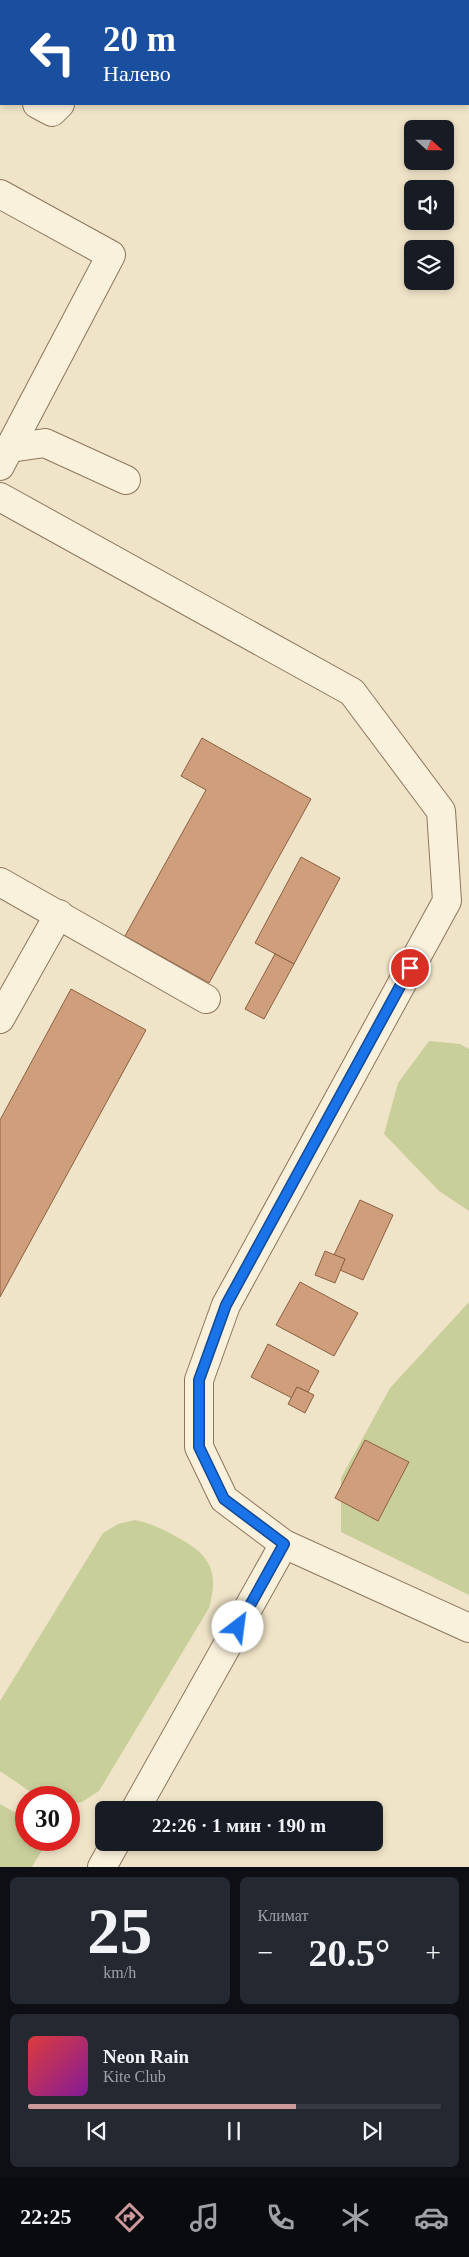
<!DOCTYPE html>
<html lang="ru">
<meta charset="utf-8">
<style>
:root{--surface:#171b24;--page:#242831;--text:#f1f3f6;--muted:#9ea1a6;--line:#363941;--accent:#cc999b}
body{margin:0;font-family:Georgia,serif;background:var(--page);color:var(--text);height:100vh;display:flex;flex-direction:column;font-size:19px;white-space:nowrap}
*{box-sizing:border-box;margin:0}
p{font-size:16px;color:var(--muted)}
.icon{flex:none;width:28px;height:28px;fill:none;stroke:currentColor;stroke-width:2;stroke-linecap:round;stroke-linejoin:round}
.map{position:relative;height:1867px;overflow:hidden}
.sheet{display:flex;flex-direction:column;gap:10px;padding:10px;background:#0d0f14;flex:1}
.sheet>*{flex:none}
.hud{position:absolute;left:0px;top:0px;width:470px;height:105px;box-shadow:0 2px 8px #0003;background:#1a4fa0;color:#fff;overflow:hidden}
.needle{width:32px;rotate:111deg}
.controls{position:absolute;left:404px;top:120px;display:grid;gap:10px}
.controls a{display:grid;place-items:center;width:50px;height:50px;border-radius:8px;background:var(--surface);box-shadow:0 2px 8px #0003;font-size:25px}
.speed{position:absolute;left:15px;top:1786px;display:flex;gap:10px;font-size:25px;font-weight:700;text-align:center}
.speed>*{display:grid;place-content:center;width:65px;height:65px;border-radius:50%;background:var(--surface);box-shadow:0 2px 8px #0003;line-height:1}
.speed .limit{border:8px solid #d22;background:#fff;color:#111}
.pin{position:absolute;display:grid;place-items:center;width:42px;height:42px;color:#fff;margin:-21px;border:2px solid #fff;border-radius:50%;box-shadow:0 1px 5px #0007}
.me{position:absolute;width:55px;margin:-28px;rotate:30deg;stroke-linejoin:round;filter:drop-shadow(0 0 4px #0008)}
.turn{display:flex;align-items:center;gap:18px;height:105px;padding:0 20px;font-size:22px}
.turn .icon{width:65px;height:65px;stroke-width:2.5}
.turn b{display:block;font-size:35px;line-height:42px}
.big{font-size:38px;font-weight:700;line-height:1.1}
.sheet .card{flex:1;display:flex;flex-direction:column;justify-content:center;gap:8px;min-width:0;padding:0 18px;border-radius:8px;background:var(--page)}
.sheet .dial{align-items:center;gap:0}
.dial b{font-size:65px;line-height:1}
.song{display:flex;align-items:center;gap:15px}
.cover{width:60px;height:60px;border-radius:8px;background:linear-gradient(135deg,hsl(0 70% 55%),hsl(290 70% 35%))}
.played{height:5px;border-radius:2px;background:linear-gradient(90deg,var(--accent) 65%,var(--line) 65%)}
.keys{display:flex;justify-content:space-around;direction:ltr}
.heat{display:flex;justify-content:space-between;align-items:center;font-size:28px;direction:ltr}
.sheet .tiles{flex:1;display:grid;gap:10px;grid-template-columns:1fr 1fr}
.card:last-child{grid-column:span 2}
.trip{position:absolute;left:95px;top:1801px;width:288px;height:50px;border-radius:8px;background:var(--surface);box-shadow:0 2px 8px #0003;font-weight:700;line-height:50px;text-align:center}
.dock{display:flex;height:80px;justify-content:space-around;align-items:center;background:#090b0e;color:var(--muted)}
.dock .icon{width:35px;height:35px}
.dock .selected{color:var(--accent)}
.dock b{font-size:22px;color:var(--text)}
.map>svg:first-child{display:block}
</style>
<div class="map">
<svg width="469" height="1867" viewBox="0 0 469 1867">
<rect width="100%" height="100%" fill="#f0e4c8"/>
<g fill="#c9cf9b">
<polygon points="429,1041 460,1044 469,1049 469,1211 439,1191 384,1134 398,1083"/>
<polygon points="469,1302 469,1595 341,1532 341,1478 390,1388"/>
<path d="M135,1520C150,1523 161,1528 175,1536C209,1554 220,1569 209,1608L99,1791L82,1802L69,1804V1798L38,1797L0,1771V1701L103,1533L118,1524Z"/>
<polygon points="0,1804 26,1819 26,1840 48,1840 32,1867 0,1867"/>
</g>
<g fill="#cf9f7d" stroke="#8d5f41">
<polygon points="202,738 311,799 209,983 125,936 206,790 181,776"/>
<polygon points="301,857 340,878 294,964 255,943"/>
<polygon points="275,954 294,964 264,1019 245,1009"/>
<polygon points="71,989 146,1030 0,1297 0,1120"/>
<polygon points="360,1200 393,1215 363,1280 340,1270 345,1259 334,1255"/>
<polygon points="325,1251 345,1259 335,1283 315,1275"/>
<polygon points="300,1282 358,1313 334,1356 276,1325"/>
<polygon points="268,1344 319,1371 308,1392 297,1387 292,1398 251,1377"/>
<polygon points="297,1387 314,1395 305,1413 288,1404"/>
<polygon points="365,1440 409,1462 378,1521 335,1498"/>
</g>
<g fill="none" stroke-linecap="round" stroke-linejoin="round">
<g stroke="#8d765c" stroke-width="30">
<g id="minor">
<polyline points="72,0 74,1"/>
<polyline points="173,1 175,0"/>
<polyline points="0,82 1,83"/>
<polyline points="37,104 52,112 60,104"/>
<polyline points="0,194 111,255 0,466"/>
<polyline points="10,448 45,443 126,480"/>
<polyline points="0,497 352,692 441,811 447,901 226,1305 199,1380 199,1447 224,1499 284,1544"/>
<polyline points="0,882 206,999"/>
<polyline points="0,1019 59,914"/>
<polyline points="135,1810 284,1544 469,1628"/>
<polyline points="102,1867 116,1842"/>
</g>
</g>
<use href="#minor" stroke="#faf1dc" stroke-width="28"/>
</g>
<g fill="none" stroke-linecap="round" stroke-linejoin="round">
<g stroke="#114b97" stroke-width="12">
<polyline id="route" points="238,1627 284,1544 224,1499 199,1447 199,1380 226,1305 410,968"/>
</g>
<use href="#route" stroke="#1a73e8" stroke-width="9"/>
</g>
</svg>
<div class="controls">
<a><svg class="needle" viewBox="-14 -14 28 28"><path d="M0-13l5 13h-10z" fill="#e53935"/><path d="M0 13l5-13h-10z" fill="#9ea1a6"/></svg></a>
<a><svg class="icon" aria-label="sound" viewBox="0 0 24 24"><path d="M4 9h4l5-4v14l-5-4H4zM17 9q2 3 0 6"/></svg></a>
<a><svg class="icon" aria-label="layers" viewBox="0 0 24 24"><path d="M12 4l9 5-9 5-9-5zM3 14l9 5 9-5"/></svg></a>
</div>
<div class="speed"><div class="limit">30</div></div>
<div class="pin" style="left:410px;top:968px;background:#d93025"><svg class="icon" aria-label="arrive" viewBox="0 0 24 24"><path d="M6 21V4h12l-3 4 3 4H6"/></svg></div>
<svg class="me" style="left:238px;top:1627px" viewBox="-20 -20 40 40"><circle r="19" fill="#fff"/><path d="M0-13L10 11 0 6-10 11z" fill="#1a73e8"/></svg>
<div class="trip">22:26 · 1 мин · 190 m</div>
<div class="hud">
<div class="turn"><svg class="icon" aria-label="left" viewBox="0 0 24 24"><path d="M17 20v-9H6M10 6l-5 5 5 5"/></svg><div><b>20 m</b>Налево</div></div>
</div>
</div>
<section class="sheet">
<div class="tiles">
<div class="card dial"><b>25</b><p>km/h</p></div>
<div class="card"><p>Климат</p>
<div class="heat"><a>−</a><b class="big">20.5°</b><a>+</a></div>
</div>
<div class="card">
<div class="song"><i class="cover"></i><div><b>Neon Rain</b><p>Kite Club</p></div></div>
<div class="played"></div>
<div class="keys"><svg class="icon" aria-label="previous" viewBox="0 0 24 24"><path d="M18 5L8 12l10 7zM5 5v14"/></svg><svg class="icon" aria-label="pause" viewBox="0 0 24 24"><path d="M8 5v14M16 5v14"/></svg><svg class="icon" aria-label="next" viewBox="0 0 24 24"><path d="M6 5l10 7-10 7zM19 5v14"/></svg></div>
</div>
</div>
</section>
<nav class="dock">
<b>22:25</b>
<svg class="icon selected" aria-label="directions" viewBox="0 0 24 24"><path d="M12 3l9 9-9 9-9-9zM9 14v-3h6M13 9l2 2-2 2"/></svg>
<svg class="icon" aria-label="music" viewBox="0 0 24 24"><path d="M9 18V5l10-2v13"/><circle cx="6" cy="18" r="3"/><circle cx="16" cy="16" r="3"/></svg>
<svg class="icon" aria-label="phone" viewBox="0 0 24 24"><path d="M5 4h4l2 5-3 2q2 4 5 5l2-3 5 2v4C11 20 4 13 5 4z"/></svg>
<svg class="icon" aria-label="climate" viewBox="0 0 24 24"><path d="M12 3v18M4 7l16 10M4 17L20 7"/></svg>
<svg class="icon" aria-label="car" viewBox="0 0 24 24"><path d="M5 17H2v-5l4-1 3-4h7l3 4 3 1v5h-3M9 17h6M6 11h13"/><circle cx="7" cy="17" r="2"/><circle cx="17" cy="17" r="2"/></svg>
</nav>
